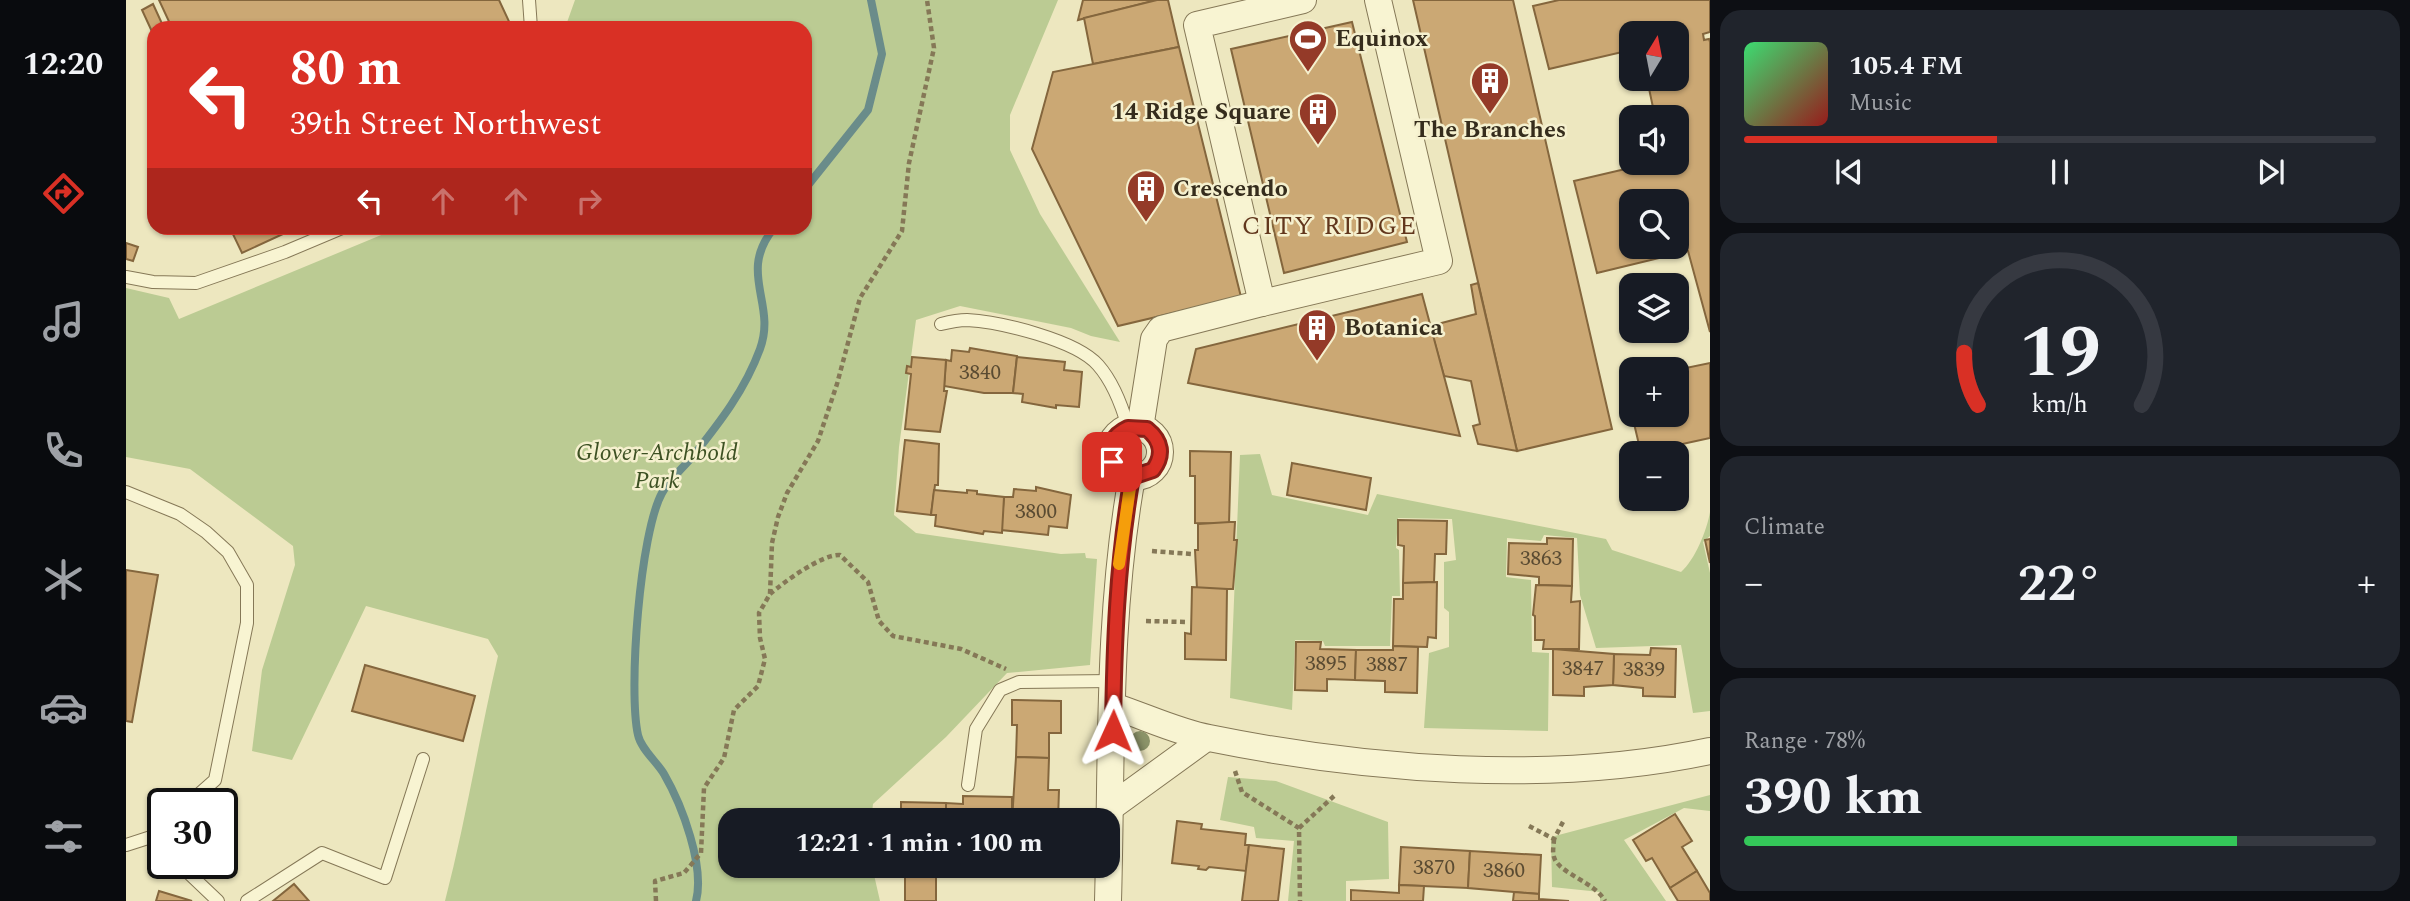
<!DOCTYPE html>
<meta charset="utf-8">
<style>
:root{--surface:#171b24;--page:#20242c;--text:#f1f3f6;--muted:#9ea1a6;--line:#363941;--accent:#d93025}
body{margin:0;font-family:Spectral,serif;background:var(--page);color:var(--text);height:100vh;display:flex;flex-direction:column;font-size:26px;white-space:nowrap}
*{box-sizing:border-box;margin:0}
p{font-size:23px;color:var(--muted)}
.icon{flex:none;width:38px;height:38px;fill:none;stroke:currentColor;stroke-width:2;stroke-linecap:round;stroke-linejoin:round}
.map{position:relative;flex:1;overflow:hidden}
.drawer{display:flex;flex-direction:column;gap:10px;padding:10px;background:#0d0f14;width:700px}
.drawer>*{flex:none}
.guide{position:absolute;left:21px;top:21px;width:665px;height:214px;border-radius:21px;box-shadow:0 2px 5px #0004;background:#d93025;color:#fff;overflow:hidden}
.needle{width:46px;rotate:10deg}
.buttons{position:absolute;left:1493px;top:21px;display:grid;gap:14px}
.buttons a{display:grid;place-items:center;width:70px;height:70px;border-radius:14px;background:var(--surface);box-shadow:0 2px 5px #0004;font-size:35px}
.speed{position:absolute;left:21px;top:788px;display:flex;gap:14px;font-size:35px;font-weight:700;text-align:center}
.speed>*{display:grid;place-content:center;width:91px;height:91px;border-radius:50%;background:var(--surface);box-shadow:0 2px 5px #0004;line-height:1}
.speed .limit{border:4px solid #111;border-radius:10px;background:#fff;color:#111}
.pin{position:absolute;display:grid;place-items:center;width:60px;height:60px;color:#fff;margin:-30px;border-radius:14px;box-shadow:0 4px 10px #0006}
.me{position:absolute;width:77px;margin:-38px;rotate:1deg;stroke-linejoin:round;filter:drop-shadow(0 0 5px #0008)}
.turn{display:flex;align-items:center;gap:24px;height:147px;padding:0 28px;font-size:32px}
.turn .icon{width:91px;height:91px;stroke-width:2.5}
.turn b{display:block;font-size:49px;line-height:60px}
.lanes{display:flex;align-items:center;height:66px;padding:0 28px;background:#0003;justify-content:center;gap:35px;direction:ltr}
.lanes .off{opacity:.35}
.big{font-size:52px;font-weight:700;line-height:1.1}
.drawer .card{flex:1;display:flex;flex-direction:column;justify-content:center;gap:10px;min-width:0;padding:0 24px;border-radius:21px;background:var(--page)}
.drawer .dial{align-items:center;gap:0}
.dial svg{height:182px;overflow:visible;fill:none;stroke:var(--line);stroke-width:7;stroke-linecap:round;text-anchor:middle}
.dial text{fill:var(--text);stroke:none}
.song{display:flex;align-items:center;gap:21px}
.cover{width:84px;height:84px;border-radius:10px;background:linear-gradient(135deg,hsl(140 70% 55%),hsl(0 70% 35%))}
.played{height:7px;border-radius:4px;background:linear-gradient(90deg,var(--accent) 40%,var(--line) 40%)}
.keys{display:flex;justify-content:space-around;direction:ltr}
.heat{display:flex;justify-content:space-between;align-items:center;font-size:38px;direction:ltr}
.charge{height:10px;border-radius:5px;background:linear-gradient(90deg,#34c759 78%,var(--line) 0)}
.trip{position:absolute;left:592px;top:808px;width:402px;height:70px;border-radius:21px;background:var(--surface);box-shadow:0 2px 5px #0004;font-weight:700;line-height:70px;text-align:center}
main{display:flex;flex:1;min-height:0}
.dock{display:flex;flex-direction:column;width:126px;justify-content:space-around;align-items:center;background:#090b0e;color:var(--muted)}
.dock .icon{width:49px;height:49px}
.dock .selected{color:var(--accent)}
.dock b{font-size:32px;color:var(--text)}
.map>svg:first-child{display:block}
</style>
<main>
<nav class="dock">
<b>12:20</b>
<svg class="icon selected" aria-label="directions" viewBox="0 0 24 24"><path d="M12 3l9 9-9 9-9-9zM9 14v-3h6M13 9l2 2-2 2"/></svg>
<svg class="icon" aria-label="music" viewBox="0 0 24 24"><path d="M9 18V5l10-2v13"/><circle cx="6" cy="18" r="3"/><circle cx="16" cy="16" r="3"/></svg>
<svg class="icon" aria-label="phone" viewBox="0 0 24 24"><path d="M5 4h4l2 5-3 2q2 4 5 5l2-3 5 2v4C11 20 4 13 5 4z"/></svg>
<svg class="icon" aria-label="climate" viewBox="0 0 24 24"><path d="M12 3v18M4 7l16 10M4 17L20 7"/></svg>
<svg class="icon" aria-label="car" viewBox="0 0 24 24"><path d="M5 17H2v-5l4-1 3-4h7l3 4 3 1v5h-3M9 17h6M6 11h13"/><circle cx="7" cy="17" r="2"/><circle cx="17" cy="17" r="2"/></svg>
<svg class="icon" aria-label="filters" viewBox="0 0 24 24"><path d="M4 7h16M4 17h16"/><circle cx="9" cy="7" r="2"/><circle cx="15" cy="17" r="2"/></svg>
</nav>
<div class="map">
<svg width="1584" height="901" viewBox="0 0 1584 901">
<rect width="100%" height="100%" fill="#ede7bf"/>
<g fill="#bbcb93">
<path d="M449,0H932L884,115V150L914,214L994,342L965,336L945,328L834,306L790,320L773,447L768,515L790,533L935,554L959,553L960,558L971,559L964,665L881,673L820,737L747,804L745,821H604V866H746L754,901H319C340,820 353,738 372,656L362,639L240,606L166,760L126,751L136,670L169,565L167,546L64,469L0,457V288L43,298L53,319L272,228H679V28H439Z"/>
<path d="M1134,454L1146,495L1242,515L1251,494L1480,539L1486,550L1555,572C1569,560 1581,530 1584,512V536L1577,542L1584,573V711L1567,713L1555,645L1470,648L1454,595L1451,538L1418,535L1415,541L1381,538L1380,577L1405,580L1406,652L1423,653L1422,731L1298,728L1303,653L1323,647V612L1318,608V562L1330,560L1326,519L1272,518L1270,548L1273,550L1274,596H1266L1264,646H1199L1197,641L1169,640L1166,710L1104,698L1114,455Z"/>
<polygon points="1102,777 1150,781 1262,822 1263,879 1220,881 1220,901 1162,901 1168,841 1130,838 1128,827 1094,820"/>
<polygon points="1584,795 1584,811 1558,808 1498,840 1540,901 1474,901 1474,892 1426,887 1425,837"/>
</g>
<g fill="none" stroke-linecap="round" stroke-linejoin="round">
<g stroke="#6a8c8a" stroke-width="8">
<polyline points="679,189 742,110 756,54 745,0"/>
<path d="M570,901C579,866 556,805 538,774C531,762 515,749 512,735C502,690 514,533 536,493C543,480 557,468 567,456C594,422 619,390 634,349C651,303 611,273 648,228"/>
</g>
</g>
<g fill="#cba874" stroke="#84663d" stroke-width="2" fill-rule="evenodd">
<polygon points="33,0 373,0 386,28 46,28"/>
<polygon points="957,0 1031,0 952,20"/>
<polygon points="1031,0 1042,0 1053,47 967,64 958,18"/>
<polygon points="1287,0 1387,0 1486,429 1391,451"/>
<path d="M1433,0H1584V32L1577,34L1578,40L1583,39L1584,42V332L1562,251L1471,273L1448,181L1525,163H1550V117H1529L1521,79H1550V33H1505V50L1423,69L1407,6ZM1505,201H1550V247H1505Z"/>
<polygon points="27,4 38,28 28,28 28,36 16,10"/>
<polygon points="1226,22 1281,242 1158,273 1105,49"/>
<polygon points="1053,47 1115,297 992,326 906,149 927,72"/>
<polygon points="104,228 154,228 157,234 116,253"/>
<polygon points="0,243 12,247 7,261 0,259"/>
<polygon points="1352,283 1391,451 1352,444 1347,426 1354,424 1345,381 1318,376 1304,326 1350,314 1345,285"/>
<polygon points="1296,294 1334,436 1062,383 1070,349"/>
<polygon points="844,348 891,356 887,393 858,393 818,386 820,360 825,361 826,350 843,352"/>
<polygon points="786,357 820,360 818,391 821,391 814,432 779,429 785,374 780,373 781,366 785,367"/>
<polygon points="891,357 939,362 938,370 956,372 953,407 930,405 930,408 896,402 897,394 887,393"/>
<polygon points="1584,363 1584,438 1515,453 1506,415 1550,415 1550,370"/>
<polygon points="1505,380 1505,411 1498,382"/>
<polygon points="779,440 813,444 812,485 809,485 805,515 771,511"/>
<polygon points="1064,451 1105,452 1103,524 1069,523 1069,476 1064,476"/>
<polygon points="1166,463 1245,478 1240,510 1161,495"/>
<polygon points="910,487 945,495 941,528 923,526 922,535 875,530 878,497 887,497 888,489 910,491"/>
<polygon points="808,490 841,493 841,490 851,491 851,494 878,497 876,533 858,531 857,534 809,526 810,515 805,515"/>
<polygon points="1272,520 1321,521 1320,554 1309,554 1308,582 1277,583 1278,546 1272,545"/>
<polygon points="1104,522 1109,522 1108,540 1111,540 1107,589 1071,589 1069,550 1072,550 1072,524"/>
<polygon points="1421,538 1447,539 1446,586 1413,585 1413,577 1382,574 1383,543 1421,544"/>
<polygon points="1584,539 1584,563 1579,540"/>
<polygon points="0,570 32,575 6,722 0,721"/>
<polygon points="1311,582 1310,638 1302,637 1301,647 1267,646 1268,599 1277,599 1277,583"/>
<polygon points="1410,585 1446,586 1445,602 1454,601 1453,649 1417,649 1418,640 1409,640 1409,616 1407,615"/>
<polygon points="1066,587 1101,589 1100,660 1059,659 1059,633 1065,634"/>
<polygon points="1170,642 1195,642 1194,649 1230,650 1229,680 1201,679 1201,691 1169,690"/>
<polygon points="1267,646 1292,647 1291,693 1259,692 1259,681 1229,680 1230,650 1267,650"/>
<polygon points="1525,648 1550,649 1549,697 1517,696 1517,688 1487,685 1488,654 1524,655"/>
<polygon points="1427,649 1488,654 1487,685 1458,687 1458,696 1427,695"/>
<polygon points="239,665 349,696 337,741 226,711"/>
<polygon points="886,700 935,701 935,733 923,733 923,758 890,757 891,725 886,725"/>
<polygon points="890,757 923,758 922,790 933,790 932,821 886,821"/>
<polygon points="837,796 886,797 886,821 820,821 820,803 837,804"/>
<polygon points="775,802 820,803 820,821 769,821 769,814 775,815"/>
<polygon points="1549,814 1566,841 1556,847 1571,871 1544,888 1526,858 1520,861 1507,840"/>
<polygon points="1051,821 1076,824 1075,829 1120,834 1119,845 1123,845 1120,871 1083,867 1080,870 1072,869 1073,866 1046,863"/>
<polygon points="1123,845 1158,849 1152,901 1116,901"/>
<polygon points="1275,847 1344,851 1342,888 1273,885"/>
<polygon points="1344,851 1415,855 1413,894 1342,888"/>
<polygon points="1571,871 1584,893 1584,901 1552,901 1544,888"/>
<polygon points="779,875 810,876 810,901 779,901"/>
<polygon points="168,884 183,901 147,901"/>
<polygon points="1273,885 1298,886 1297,901 1225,901 1225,890 1273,893"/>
<polygon points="33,891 66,901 30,901"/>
<polygon points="1388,892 1413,894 1413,899 1443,901 1387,901"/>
</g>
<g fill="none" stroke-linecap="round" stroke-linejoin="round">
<g stroke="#857857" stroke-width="14">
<g id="service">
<polyline points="403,0 405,28"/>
<polyline points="0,277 27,282 70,283 159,252 216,228"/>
<path d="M815,324C823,322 833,320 841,320C875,322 950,340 972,365C987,382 996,406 1002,427"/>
<polyline points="0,492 54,514 80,532 102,552 121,585 121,623 89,780 63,803"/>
<polyline points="842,785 850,729 874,690 893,682 987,681"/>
<polyline points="25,837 37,849"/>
<polyline points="0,845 25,837 37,827"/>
<polyline points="52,863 92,901"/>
<polyline points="121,901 196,853 259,878 297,759"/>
</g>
</g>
<g stroke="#857857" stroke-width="28">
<g id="minor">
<polyline points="1177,0 1071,25 1136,303 1313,261 1252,0"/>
<circle cx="1009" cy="452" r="25"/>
<polyline points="1014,428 1028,339 1035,329 1136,303"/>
<path d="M987,706C1018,716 1051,732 1083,738C1241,770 1426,785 1584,751"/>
<polyline points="985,807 1080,738"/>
<path d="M982,901C986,760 981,617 1006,477"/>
</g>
</g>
<g stroke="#857857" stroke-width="4.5" stroke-dasharray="5 3.5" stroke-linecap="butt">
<polyline points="1026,551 1065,554"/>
<path d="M644,594C658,582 696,554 714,555L742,582L753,621L767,636L835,649L880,669"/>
<polyline points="1020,621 1059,622"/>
<polyline points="1109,771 1116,792 1173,828 1174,901"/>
<polyline points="1403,826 1428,839 1438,820"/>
<polyline points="1173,828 1208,796"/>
<path d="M1428,839C1428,844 1426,852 1428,857C1432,873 1469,882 1479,901"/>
<polyline points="530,901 529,881 558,873 575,853 578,788 598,758 608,710 632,686 639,659 634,638 633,613 644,594 646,543 652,517 661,493 692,441 711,384 734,298 776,231 783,163 808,48 801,0"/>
</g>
<use href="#service" stroke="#f8f4d2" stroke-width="12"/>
<use href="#minor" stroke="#f8f4d2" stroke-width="26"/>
</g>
<circle fill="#8c9469" cx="1014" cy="741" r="10"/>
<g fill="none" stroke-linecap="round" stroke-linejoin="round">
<g stroke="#8d1f18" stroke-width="18">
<path id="route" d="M986,462C981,446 987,435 1002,428L1021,429C1036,441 1038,455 1027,470L1006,477C991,562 988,646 987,731"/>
</g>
<use href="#route" stroke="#d93025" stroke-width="12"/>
<polyline stroke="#f59e0b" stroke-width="12" points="993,564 1004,487"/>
</g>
<defs>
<g id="stadium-pin" transform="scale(2.0125)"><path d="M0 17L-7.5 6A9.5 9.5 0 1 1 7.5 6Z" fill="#943a28" stroke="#f5f0ce"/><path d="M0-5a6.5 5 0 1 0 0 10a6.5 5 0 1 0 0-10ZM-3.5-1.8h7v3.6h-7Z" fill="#fff"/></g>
<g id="building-pin" transform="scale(2.0125)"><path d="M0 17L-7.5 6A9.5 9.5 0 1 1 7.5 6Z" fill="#943a28" stroke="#f5f0ce"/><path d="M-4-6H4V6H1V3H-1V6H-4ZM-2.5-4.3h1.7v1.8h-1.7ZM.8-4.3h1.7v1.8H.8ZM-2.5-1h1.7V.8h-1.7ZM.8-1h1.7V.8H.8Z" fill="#fff"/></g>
</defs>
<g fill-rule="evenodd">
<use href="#stadium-pin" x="1182" y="39"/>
<use href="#building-pin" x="1364" y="81"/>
<use href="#building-pin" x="1192" y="112"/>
<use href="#building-pin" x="1020" y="189"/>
<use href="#building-pin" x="1191" y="328"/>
</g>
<g text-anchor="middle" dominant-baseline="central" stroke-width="5" stroke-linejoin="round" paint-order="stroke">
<g font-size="21" fill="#5a4b32">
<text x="854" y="373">3840</text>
<text x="910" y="512">3800</text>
<text x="1415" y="559">3863</text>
<text x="1200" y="664">3895</text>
<text x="1261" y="665">3887</text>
<text x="1457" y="669">3847</text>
<text x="1518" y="670">3839</text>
<text x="1308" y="868">3870</text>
<text x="1378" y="871">3860</text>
</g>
<g font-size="24" font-weight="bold" fill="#352c1c" stroke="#f5f0ce" text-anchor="start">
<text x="1209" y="39">Equinox</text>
<text x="1165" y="112" text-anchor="end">14 Ridge Square</text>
<text x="1364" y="130" text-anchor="middle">The Branches</text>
<text x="1047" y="189">Crescendo</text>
<text x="1218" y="328">Botanica</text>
</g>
<g font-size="24" font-style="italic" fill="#3d5123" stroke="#f5f0ce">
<text x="531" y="453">Glover-Archbold<tspan x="531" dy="28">Park</tspan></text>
</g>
<g font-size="26" letter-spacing="2" fill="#61361c" stroke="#f5f0ce">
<text x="1204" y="226">CITY RIDGE</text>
</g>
</g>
</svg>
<div class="buttons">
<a><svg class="needle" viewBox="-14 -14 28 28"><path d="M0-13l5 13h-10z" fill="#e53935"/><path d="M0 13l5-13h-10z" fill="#9ea1a6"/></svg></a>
<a><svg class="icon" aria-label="sound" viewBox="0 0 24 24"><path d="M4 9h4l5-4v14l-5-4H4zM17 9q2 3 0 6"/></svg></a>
<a><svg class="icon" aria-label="search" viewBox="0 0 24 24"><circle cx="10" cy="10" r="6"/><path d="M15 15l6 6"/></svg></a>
<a><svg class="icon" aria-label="layers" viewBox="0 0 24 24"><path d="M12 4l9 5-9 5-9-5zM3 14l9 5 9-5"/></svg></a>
<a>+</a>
<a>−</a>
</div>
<div class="speed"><div class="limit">30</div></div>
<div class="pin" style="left:986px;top:462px;background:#d93025"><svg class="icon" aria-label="arrive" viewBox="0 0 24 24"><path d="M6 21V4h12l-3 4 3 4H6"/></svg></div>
<svg class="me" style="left:987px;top:731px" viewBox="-20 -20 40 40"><path d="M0-17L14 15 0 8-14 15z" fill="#d93025" stroke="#fff" stroke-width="4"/></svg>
<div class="trip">12:21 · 1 min · 100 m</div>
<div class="guide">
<div class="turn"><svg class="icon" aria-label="left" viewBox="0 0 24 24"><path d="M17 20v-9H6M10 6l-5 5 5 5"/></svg><div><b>80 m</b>39th Street Northwest</div></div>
<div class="lanes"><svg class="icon" aria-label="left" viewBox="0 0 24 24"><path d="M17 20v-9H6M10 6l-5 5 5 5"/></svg><svg class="icon off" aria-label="ahead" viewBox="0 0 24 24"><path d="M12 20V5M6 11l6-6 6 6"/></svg><svg class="icon off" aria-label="ahead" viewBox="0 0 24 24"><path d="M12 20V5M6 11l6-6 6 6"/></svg><svg class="icon off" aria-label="right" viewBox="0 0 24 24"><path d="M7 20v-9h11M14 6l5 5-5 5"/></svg></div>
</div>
</div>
<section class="drawer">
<div class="card">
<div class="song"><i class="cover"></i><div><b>105.4 FM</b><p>Music</p></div></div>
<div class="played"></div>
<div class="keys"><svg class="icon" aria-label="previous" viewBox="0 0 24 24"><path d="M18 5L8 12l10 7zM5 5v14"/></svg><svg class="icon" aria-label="pause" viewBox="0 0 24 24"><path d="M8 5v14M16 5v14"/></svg><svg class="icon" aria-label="next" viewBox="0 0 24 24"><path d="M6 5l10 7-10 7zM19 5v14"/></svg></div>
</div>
<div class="card dial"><svg viewBox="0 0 100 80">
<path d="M14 69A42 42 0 1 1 86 69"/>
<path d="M14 69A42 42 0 0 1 8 46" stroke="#d93025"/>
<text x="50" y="56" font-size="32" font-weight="700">19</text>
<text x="50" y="72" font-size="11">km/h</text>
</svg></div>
<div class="card"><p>Climate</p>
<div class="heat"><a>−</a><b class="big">22°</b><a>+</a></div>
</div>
<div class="card"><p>Range · 78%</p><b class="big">390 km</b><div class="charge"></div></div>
</section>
</main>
